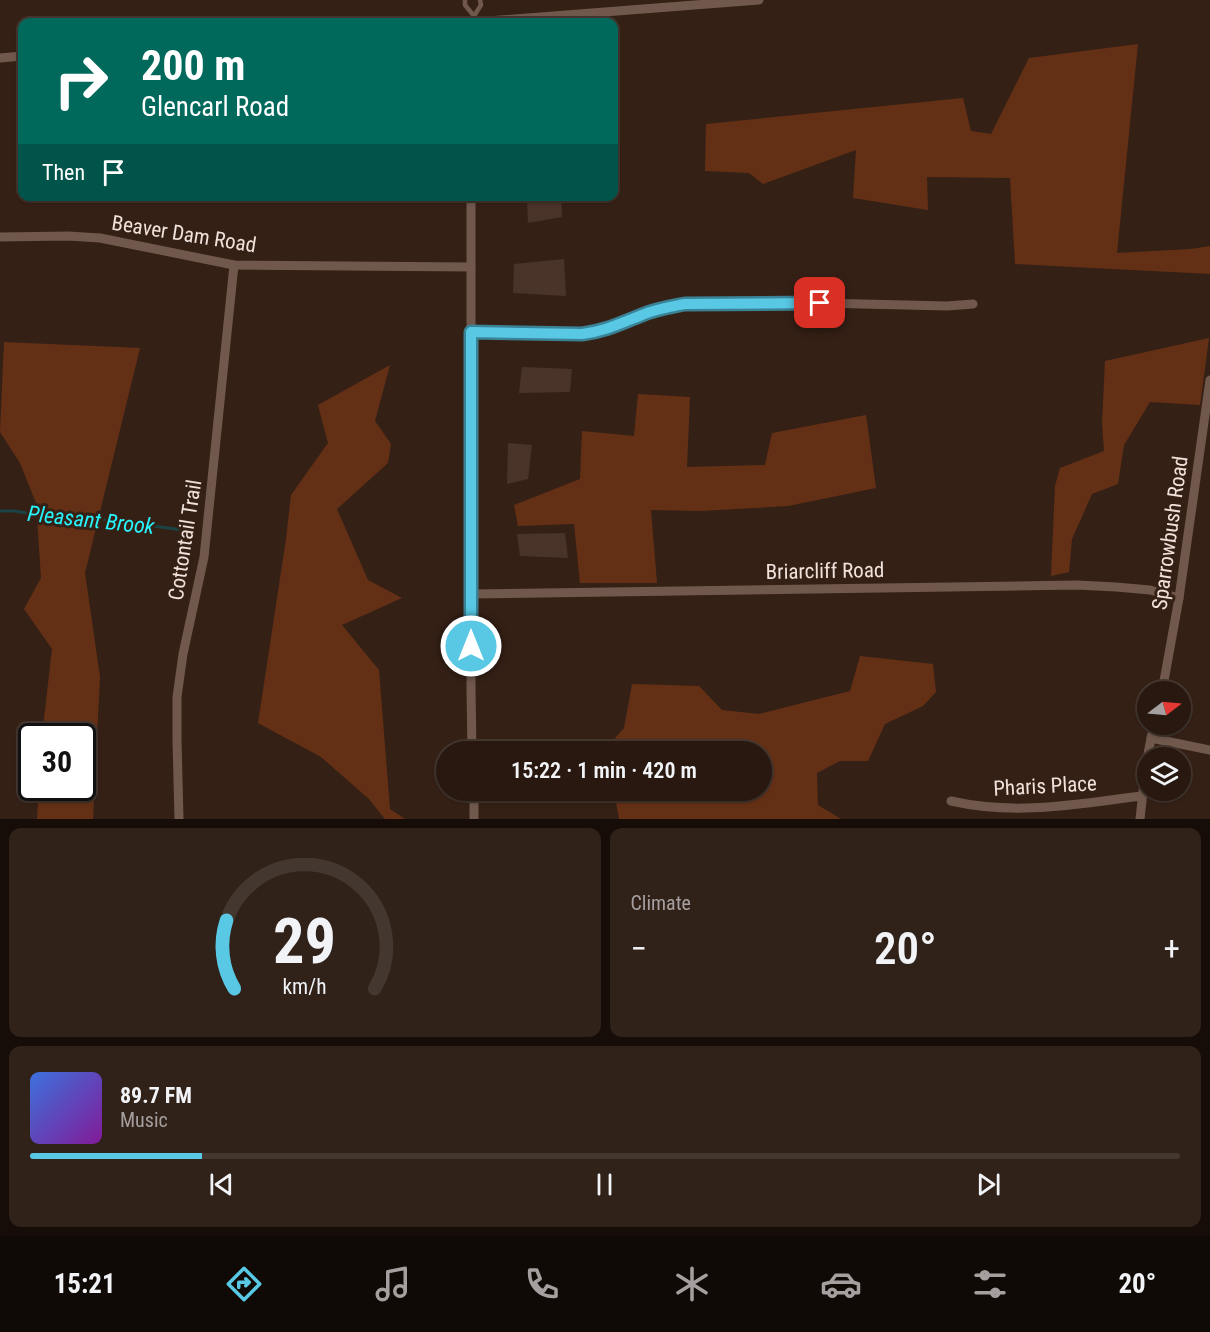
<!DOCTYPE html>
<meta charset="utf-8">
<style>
:root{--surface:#281810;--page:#302119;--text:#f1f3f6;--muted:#a5a09f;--line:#443730;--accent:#59c8e5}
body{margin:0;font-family:"Roboto Condensed",sans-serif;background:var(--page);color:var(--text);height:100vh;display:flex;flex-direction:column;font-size:22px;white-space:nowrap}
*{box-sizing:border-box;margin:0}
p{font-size:20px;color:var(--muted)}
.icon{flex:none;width:33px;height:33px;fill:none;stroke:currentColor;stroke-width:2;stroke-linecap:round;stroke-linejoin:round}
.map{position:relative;height:819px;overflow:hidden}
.details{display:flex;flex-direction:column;gap:9px;padding:9px;background:#160d09;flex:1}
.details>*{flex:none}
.banner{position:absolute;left:18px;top:18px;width:600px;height:183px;border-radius:12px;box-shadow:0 2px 4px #0004,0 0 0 2px var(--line);background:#00695c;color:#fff;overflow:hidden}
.needle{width:39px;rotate:74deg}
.controls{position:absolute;left:1137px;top:681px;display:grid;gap:12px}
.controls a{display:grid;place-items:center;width:54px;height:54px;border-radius:50%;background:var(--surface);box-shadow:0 2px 4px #0004,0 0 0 2px var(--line);font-size:30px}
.speed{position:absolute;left:18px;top:723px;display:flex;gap:12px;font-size:30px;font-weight:700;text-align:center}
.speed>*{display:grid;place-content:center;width:78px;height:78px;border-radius:50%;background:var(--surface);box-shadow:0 2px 4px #0004,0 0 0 2px var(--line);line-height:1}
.speed .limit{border:3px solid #111;border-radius:9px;background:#fff;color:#111}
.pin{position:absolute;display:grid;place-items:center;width:51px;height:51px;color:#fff;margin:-26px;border-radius:12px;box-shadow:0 3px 9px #0006}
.me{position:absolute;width:66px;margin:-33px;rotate:0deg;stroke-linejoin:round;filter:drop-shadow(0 0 4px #0008)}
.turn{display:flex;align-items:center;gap:21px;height:126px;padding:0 24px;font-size:27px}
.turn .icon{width:78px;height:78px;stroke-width:2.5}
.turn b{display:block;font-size:42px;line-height:51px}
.then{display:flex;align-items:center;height:57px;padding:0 24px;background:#0003;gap:12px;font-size:22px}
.big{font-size:45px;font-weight:600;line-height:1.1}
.details .widget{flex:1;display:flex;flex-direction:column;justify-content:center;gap:9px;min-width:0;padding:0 21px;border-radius:12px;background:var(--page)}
.details .dial{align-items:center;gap:0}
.dial svg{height:156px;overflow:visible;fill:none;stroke:var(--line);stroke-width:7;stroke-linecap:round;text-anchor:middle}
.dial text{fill:var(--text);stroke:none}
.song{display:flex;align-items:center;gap:18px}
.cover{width:72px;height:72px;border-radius:9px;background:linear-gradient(135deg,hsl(220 70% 55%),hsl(290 70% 35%))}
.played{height:6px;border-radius:3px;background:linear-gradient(90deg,var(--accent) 15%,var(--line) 15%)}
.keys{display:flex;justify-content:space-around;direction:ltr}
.heat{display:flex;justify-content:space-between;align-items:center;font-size:33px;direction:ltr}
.details .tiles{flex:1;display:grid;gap:9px;grid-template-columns:1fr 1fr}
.widget:last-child{grid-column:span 2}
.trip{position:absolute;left:436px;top:741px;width:336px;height:60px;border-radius:30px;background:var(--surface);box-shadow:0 2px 4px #0004,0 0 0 2px var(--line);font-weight:600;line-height:60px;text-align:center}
.dock{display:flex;height:96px;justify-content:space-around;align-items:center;background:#100a06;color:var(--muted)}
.dock .icon{width:42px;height:42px}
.dock .active{color:var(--accent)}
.dock b{font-size:27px;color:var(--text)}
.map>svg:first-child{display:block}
</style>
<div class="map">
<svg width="1210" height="819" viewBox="0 0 1210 819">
<rect width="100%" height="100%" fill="#352016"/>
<g fill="#643015">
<polygon points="1138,44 1117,253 1191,249 1210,246 1210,274 1015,264 1010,178 927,177 928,210 853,198 856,150 763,184 749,173 705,171 706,124 963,98 971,131 991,134 1029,58"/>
<polygon points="1209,338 1200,405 1150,402 1124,445 1118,484 1092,494 1072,539 1069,572 1051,576 1055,486 1060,468 1104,451 1102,424 1105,361"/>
<polygon points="4,342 140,348 85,573 100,677 93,819 37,819 39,788 82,788 82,736 42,736 52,649 24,609 41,578 36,503 20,463 0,432"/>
<polygon points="390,365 375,421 391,444 388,463 337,509 368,580 402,598 342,625 379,670 390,809 405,819 385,819 369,799 321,757 258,723 286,539 291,495 328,443 318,405"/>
<polygon points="638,394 690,397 687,467 765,465 772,433 866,415 876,488 788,506 701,511 651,510 657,583 580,583 574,524 518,526 514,505 580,479 582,431 634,436"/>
<polygon points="860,656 933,664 936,692 923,706 885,724 868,761 840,761 817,773 818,805 841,819 619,819 614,791 762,790 762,752 604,751 624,728 632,684 699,686 722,710 759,714 850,691"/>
</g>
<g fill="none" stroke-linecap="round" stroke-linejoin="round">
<polyline stroke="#194345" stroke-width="3" points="0,511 15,511 43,516 70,515 183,530"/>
</g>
<g fill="#4a3429">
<polygon points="527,196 561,196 562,217 528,223"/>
<polygon points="564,259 566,296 513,293 514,264"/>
<polygon points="522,367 572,369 570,392 519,393"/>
<polygon points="508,443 532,445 528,479 507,484"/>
<polygon points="565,533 568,558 520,556 517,534"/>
</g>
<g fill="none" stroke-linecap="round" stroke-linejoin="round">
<polyline stroke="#70584c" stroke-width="4.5" points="465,0 465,5 474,16 481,5 480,0"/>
<g stroke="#70584c" stroke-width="9">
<polyline points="475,22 759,0"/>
<polyline points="0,58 22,56"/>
<polyline points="471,196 471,689 472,752"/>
<polyline points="0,237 68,236 100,238 234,265 471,267"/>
<path d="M471,332L582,334C606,331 620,323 642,315C656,309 670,307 685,304L820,303L947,306L973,304"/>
<polyline points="471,594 1077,585 1116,587 1150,590 1179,598"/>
<polyline points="1162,692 1179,598 1210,380"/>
<polyline points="1151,738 1210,750"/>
<polyline points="474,790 474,819"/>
<path d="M951,801C1017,816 1076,804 1141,796"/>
<polyline points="179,819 177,740 177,697 183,654 204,557 234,265"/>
<polyline points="1140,819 1146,764 1154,724"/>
</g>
</g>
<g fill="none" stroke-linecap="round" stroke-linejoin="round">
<g stroke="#3a8295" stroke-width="15">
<path id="route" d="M471,646V332L582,334C606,331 621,323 642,315C656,309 670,307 685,304L820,303"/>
</g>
<use href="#route" stroke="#59c8e5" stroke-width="10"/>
</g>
<g text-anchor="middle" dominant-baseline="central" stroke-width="6" stroke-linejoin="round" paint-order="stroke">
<g font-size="21" fill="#f0e1da" stroke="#352016">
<text transform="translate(184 234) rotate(9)">Beaver Dam Road</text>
<text transform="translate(1170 533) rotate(-82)">Sparrowbush Road</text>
<text transform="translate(185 540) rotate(-81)">Cottontail Trail</text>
<text transform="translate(825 571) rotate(-1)">Briarcliff Road</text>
<text transform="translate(1045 786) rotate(-3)">Pharis Place</text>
</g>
<g font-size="22" font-style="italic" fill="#27f5fd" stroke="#352016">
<text transform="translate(91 520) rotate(6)">Pleasant Brook</text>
</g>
</g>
</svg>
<div class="controls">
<a><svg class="needle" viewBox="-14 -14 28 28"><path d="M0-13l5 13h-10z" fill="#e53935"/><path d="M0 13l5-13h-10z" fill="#a5a09f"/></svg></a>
<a><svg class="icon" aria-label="layers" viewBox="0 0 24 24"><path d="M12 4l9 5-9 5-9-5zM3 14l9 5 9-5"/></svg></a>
</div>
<div class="speed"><div class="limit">30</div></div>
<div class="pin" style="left:820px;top:303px;background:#d93025"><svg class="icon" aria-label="arrive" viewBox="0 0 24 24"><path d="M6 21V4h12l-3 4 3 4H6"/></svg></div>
<svg class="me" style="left:471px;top:646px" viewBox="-20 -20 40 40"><circle r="17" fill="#59c8e5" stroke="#fff" stroke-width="3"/><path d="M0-11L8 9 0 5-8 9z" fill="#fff"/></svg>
<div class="trip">15:22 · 1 min · 420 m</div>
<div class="banner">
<div class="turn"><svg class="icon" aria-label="right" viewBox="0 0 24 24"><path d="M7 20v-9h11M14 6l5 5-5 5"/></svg><div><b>200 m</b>Glencarl Road</div></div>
<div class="then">Then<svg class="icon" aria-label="arrive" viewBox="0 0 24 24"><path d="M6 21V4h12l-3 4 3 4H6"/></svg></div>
</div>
</div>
<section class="details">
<div class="tiles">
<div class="widget dial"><svg viewBox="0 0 100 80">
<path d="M14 69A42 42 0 1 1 86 69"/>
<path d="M14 69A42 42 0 0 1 10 34" stroke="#59c8e5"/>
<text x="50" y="56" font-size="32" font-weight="700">29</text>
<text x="50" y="72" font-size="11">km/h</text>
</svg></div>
<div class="widget"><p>Climate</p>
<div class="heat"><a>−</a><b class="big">20°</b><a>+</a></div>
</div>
<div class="widget">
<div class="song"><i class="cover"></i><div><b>89.7 FM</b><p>Music</p></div></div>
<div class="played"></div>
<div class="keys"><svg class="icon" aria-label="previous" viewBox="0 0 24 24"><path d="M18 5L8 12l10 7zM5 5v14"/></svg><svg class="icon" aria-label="pause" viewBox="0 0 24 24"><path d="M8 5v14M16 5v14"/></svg><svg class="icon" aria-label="next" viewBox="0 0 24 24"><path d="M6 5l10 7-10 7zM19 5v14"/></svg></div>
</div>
</div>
</section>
<nav class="dock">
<b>15:21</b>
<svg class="icon active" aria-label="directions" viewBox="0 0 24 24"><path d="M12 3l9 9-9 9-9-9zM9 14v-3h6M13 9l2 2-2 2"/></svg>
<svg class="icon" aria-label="music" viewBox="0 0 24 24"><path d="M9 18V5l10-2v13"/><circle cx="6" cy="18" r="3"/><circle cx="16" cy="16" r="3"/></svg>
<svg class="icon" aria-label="phone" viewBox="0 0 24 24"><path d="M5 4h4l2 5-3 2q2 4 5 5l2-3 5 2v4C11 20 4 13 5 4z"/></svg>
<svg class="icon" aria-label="climate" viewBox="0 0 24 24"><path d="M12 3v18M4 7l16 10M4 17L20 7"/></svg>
<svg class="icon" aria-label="car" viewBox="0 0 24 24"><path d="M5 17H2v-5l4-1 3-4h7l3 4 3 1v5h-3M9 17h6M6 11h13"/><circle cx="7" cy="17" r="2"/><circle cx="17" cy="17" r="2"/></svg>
<svg class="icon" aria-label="filters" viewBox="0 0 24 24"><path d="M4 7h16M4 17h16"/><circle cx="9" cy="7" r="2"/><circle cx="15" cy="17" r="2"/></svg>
<b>20°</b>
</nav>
